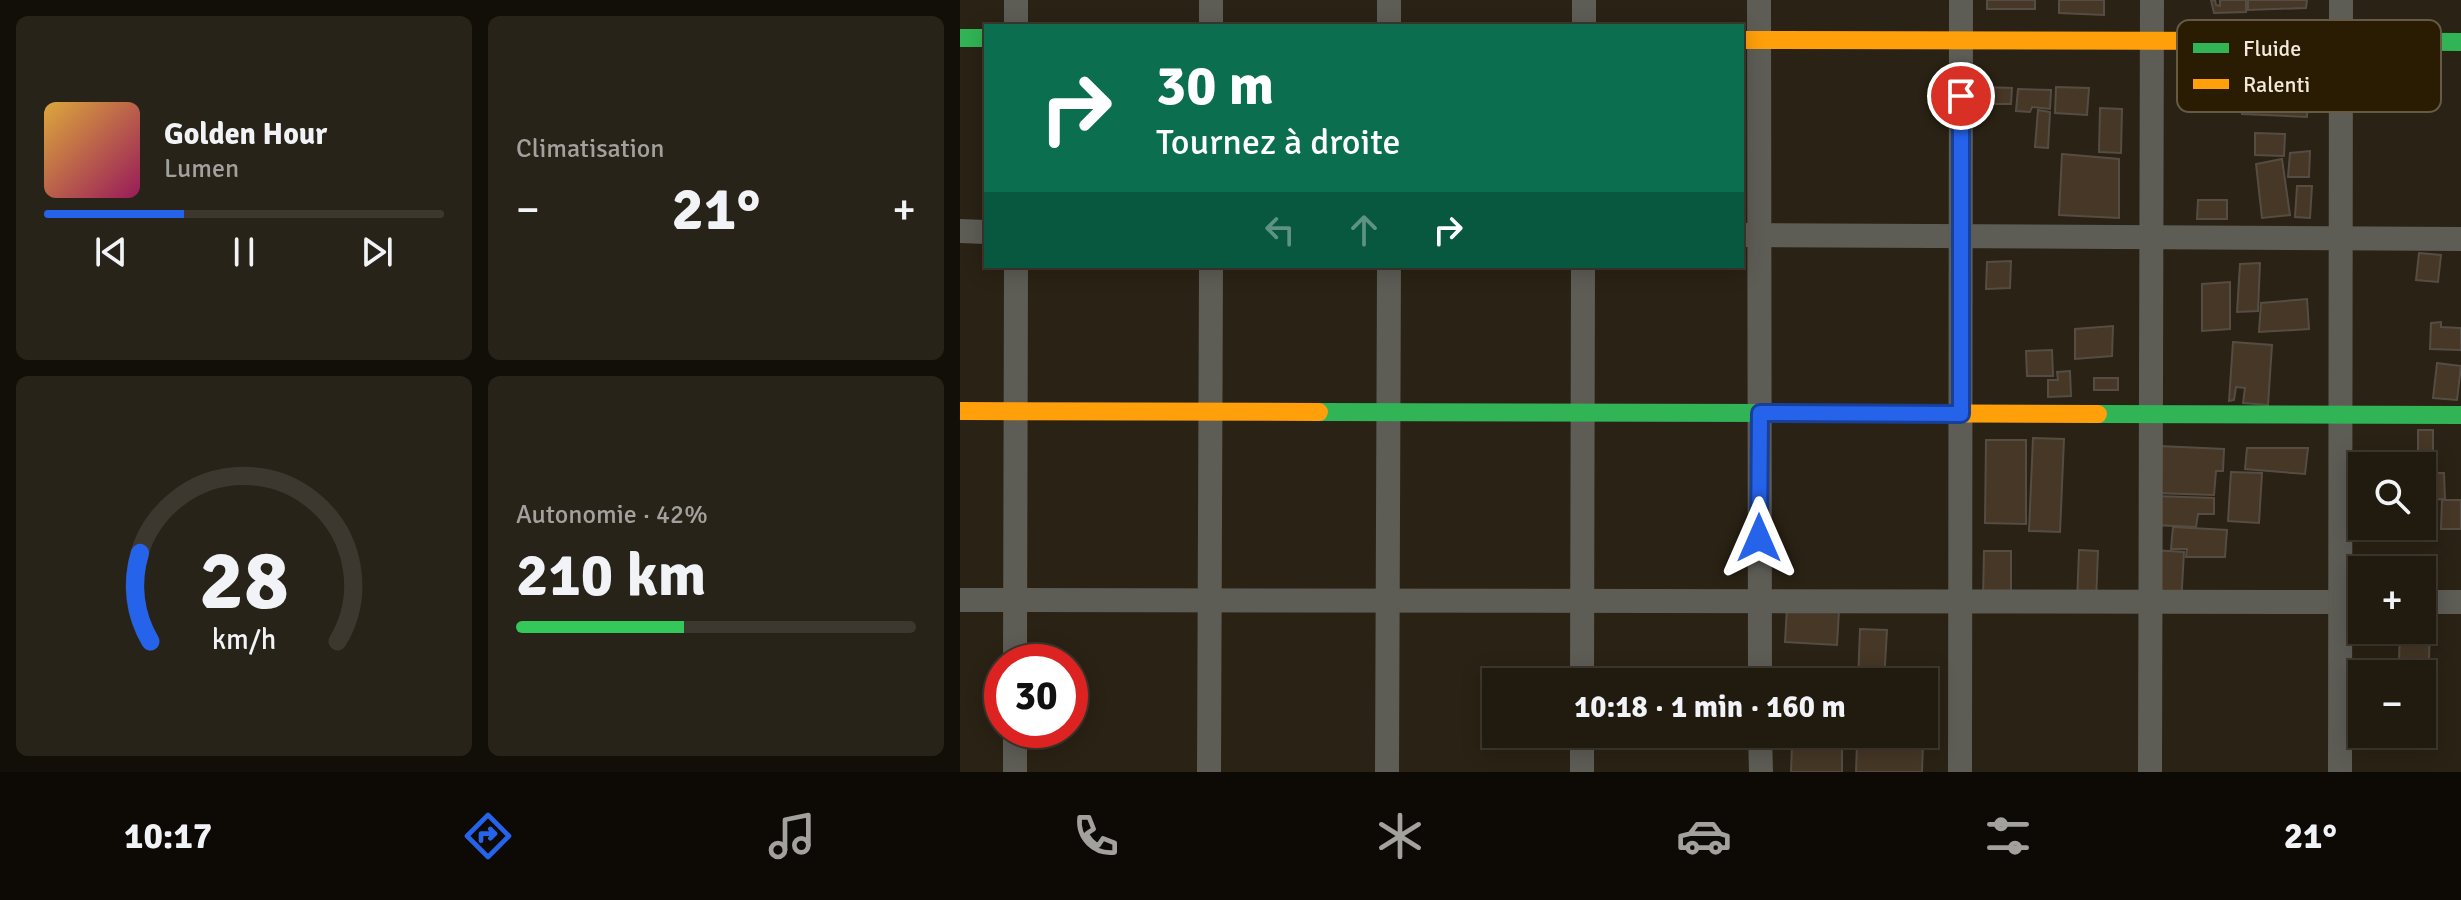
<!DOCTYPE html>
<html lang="fr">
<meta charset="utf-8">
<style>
:root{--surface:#201a0f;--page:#282318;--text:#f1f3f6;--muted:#a2a19e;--line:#3d382f;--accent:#2563eb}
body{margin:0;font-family:Signika,sans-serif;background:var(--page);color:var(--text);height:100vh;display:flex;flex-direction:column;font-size:30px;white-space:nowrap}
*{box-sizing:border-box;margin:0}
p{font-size:26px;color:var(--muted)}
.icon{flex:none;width:44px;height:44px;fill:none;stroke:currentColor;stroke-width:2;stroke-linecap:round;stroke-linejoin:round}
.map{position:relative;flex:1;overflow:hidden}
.details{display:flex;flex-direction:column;gap:16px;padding:16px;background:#120e08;width:960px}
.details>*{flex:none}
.top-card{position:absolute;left:24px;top:24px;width:760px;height:244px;border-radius:0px;box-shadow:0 4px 20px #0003,0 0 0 2px var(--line);background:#0b6e4f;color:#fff;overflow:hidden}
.controls{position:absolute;left:1388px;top:452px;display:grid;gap:16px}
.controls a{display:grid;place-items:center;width:88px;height:88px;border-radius:0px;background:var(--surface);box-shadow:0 4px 20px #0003,0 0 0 2px var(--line);font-size:40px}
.speed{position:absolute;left:24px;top:644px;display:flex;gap:16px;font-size:40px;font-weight:700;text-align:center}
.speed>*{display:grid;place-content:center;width:104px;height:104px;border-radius:50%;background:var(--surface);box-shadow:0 4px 20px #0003,0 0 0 2px var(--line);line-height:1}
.speed .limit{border:12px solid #d22;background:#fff;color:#111}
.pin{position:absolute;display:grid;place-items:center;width:68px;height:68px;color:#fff;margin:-34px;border:4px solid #fff;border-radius:50%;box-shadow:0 2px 8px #0007}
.me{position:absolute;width:88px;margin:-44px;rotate:0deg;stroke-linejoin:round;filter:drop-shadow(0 0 6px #0008)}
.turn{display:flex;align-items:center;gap:28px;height:168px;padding:0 40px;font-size:36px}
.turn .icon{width:104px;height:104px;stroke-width:2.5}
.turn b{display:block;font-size:56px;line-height:68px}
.lanes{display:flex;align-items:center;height:76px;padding:0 40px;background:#0003;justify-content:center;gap:40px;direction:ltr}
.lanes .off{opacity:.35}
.big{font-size:60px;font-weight:700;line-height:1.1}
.details .tile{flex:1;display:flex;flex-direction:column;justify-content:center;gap:12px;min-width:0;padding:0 28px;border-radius:12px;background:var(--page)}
.details .dial{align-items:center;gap:0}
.dial svg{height:208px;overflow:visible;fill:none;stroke:var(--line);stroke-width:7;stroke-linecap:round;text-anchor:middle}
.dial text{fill:var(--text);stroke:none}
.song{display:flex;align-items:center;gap:24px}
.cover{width:96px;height:96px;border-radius:12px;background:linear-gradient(135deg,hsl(40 70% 55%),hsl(330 70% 35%))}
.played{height:8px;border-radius:4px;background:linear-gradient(90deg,var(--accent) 35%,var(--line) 35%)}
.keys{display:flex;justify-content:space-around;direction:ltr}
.heat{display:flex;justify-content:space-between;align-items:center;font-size:44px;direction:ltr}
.charge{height:12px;border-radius:6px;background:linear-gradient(90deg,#34c759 42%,var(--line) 0)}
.details .tiles{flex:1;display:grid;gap:16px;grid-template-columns:repeat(2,1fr)}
.trip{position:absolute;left:522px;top:668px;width:456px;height:80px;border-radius:0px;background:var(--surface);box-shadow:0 4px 20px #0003,0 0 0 2px var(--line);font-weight:700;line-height:80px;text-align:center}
.tab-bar{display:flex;height:128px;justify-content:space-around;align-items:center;background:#0d0a06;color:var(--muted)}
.tab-bar .icon{width:56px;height:56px}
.tab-bar .active{color:var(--accent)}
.tab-bar b{font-size:36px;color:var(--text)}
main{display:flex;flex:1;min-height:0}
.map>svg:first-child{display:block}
</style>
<main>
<section class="details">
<div class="tiles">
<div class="tile">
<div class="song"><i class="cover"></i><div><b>Golden Hour</b><p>Lumen</p></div></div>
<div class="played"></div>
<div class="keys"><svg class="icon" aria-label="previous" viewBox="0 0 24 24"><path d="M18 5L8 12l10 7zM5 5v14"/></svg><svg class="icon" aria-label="pause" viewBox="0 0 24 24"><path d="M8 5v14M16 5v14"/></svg><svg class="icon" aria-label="next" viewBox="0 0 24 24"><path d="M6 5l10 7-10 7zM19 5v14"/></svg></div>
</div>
<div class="tile"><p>Climatisation</p>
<div class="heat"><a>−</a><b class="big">21°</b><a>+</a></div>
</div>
<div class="tile dial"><svg viewBox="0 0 100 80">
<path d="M14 69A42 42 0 1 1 86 69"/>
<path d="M14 69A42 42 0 0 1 10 35" stroke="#2563eb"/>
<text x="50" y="56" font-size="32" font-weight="700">28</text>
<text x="50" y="72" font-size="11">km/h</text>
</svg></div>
<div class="tile"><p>Autonomie · 42%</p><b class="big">210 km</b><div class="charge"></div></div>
</div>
</section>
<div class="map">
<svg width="1501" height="772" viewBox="0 0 1501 772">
<rect width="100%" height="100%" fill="#2a2214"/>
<g fill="#463726" stroke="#554d43" stroke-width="2">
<rect x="1027" y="0" width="48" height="9"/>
<polygon points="1099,0 1144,0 1144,15 1099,13"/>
<polygon points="1251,0 1255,0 1256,5 1260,6 1260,0 1286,0 1286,12 1254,13"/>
<polygon points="1288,0 1347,0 1346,8 1288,10"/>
<polygon points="1284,85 1348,90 1347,117 1282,114"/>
<polygon points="1025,87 1052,88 1051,104 1024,104"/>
<polygon points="1096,87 1129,88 1127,115 1095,113"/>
<polygon points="1058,89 1091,90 1090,109 1072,107 1070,112 1056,111"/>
<polygon points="1140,108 1162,109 1161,153 1139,152"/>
<polygon points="1078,110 1090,112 1088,148 1075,147"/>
<polygon points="1295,133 1325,134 1324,156 1295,155"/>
<polygon points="1350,151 1349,177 1328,177 1330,153"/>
<polygon points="1102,154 1159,159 1159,218 1099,215"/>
<polygon points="1322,159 1330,215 1302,218 1296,164"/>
<polygon points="1337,186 1352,186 1350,218 1335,217"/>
<polygon points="1238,200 1267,200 1267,219 1237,219"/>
<polygon points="1459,253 1481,255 1478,282 1456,280"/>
<polygon points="1051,261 1050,288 1026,289 1027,262"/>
<polygon points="1300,263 1298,311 1277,312 1280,264"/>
<polygon points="1270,282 1270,329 1242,331 1242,284"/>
<polygon points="1347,299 1349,329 1299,332 1301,303"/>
<polygon points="1481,322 1481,327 1501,328 1501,350 1470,349 1471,323"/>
<polygon points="1153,326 1152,356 1115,359 1115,329"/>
<polygon points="1273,342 1312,345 1308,405 1283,403 1285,388 1276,387 1274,400 1269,401"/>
<polygon points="1092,350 1093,376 1067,376 1066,351"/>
<polygon points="1477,363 1501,366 1497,400 1473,398"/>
<polygon points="1110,371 1111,396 1088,397 1088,380 1098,380 1097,372"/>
<rect x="1134" y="378" width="24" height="12"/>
<rect x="1458" y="430" width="15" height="21"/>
<polygon points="1073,438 1104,439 1100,532 1069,531"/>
<polygon points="1026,440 1066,440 1066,524 1025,523"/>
<polygon points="1199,446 1264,449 1263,471 1256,471 1254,495 1196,493"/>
<polygon points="1287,448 1348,448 1345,474 1285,469"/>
<polygon points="1271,472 1302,473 1299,523 1268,521"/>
<polygon points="1462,473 1484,473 1485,499 1462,500"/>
<polygon points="1194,496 1254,498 1254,514 1238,514 1236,527 1194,525"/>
<polygon points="1482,500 1501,500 1501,529 1481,529"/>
<polygon points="1213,527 1267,530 1265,557 1226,557 1227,549 1211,549"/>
<polygon points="1119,550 1138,551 1136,603 1117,603"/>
<polygon points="1193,550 1224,552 1221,605 1191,603"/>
<polygon points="1024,551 1051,551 1051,600 1023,599"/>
<polygon points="1397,557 1430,558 1430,570 1402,570 1402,584 1397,584"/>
<polygon points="1445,559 1469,560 1467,584 1462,584 1462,570 1444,570"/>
<polygon points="827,607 879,610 877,645 825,642"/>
<polygon points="1462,620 1470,620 1468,701 1462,701 1462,674 1446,674 1446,661 1439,661 1440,630 1462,630"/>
<polygon points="900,629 927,630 924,682 898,682"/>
<polygon points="897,743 963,744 962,772 896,772"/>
<polygon points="832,744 882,745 882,772 831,772"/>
</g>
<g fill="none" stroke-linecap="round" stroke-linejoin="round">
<g stroke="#5d5c55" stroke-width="24">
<polyline points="799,0 800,682"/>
<polyline points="56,26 56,0"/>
<polyline points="251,26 251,0"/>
<polyline points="429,26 429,0"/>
<polyline points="624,26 624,0"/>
<polyline points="0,231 26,232"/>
<polyline points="782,235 1501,239"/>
<polyline points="0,600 1402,602"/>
<polyline points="1462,602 1501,602"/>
<polyline points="55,662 56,266"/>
<polyline points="622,682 623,266"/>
<polyline points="55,730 55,772"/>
<polyline points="622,734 622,772"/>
<polyline points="800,734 801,772"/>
<polyline points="249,772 251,266"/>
<polyline points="427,772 429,266"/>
<polyline points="1000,772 1001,0"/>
<polyline points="1190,772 1192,0"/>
<polyline points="1380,772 1381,0"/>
</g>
<g stroke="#30b455" stroke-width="18">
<polyline points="0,38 26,38"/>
<polyline points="1309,41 1501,42"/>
<polyline points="359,412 870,413"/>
<polyline points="1138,414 1501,415"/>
</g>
<g stroke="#ff9f0a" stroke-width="18">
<polyline points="782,40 1309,41"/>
<polyline points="0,411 359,412"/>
<polyline points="870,413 1138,414"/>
</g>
</g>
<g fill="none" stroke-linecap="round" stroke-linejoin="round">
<g stroke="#184099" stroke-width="20">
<polyline id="route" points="799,538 800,413 1001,414 1001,96"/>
</g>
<use href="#route" stroke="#2563eb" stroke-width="14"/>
</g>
<rect x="1217" y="20" width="264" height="92" rx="12" fill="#291c03" stroke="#665a44" stroke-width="2"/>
<rect x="1233" y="43" width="36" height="10" fill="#30b455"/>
<rect x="1233" y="79" width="36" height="10" fill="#ff9f0a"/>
<g font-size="22" fill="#f3eadb">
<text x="1283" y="56">Fluide</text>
<text x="1283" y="92">Ralenti</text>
</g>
</svg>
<div class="controls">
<a><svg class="icon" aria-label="search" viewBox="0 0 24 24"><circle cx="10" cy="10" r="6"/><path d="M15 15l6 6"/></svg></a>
<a>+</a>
<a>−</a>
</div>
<div class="speed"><div class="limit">30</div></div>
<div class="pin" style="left:1001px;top:96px;background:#d93025"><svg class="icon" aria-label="arrive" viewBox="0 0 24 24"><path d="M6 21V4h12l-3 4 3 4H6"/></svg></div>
<svg class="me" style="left:799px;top:538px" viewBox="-20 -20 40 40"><path d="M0-17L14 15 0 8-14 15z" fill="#2563eb" stroke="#fff" stroke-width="4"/></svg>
<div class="trip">10:18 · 1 min · 160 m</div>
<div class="top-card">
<div class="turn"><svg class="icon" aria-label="right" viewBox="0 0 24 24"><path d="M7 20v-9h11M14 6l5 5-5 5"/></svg><div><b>30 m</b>Tournez à droite</div></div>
<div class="lanes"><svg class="icon off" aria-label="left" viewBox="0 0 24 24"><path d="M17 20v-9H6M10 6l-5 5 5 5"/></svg><svg class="icon off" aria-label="ahead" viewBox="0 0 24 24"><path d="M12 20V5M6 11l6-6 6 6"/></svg><svg class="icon" aria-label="right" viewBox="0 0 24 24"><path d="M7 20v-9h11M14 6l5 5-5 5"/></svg></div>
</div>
</div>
</main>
<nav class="tab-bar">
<b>10:17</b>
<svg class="icon active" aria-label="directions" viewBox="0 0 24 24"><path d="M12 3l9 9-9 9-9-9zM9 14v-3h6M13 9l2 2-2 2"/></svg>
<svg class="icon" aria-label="music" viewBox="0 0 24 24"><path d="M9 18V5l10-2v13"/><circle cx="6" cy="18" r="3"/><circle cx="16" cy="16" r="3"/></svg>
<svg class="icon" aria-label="phone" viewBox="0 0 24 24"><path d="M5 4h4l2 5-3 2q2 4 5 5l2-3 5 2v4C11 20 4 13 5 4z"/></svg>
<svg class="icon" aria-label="climate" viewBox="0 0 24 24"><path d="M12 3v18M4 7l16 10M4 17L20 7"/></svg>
<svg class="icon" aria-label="car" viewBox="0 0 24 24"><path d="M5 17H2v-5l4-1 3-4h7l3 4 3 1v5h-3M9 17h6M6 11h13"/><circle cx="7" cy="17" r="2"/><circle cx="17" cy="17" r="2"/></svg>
<svg class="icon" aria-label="filters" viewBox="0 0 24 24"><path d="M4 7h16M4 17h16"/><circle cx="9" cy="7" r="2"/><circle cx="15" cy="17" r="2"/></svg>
<b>21°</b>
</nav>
